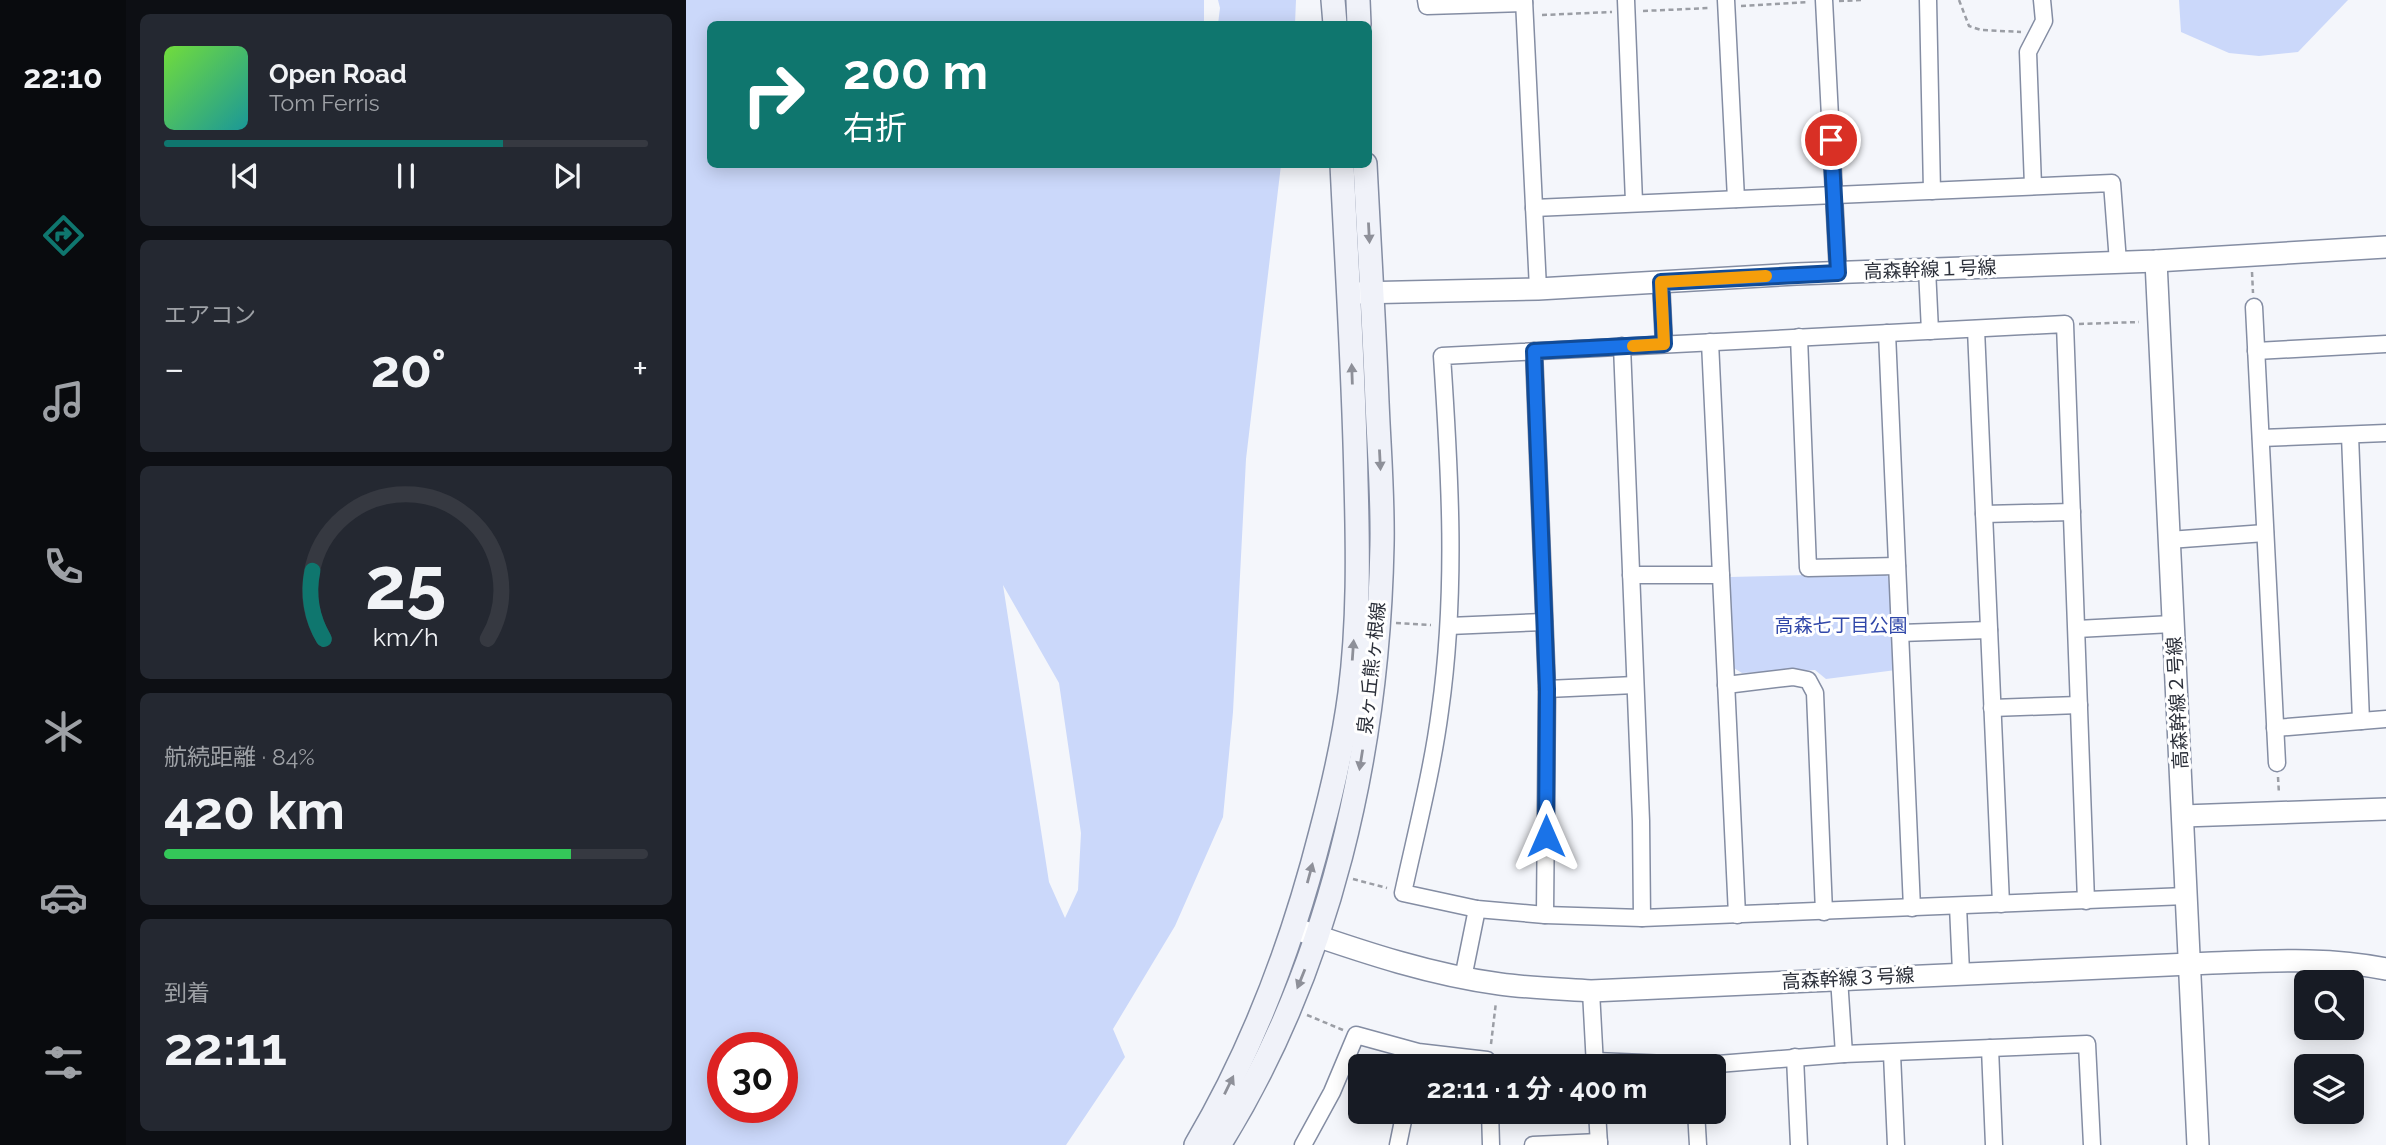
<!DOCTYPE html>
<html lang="ja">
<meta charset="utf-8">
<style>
:root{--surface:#171b24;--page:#242831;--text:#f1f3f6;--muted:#9ea1a6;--line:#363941;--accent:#0f766e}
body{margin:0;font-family:Raleway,"Noto Sans JP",sans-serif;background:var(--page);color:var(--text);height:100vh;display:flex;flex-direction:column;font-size:26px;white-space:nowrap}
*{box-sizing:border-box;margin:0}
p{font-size:23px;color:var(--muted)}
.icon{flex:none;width:38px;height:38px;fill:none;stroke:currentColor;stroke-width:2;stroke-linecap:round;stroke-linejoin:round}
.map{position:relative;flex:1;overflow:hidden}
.drawer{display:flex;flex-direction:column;gap:14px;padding:14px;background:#0d0f14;width:560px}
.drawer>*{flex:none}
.hud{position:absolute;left:21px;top:21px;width:665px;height:147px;border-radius:10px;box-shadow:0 4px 18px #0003;background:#0f766e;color:#fff;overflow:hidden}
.buttons{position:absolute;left:1608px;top:970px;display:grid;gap:14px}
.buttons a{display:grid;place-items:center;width:70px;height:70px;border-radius:10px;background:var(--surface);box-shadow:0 4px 18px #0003;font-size:35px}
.speed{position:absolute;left:21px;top:1032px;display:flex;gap:14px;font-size:35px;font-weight:700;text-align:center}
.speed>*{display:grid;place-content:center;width:91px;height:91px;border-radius:50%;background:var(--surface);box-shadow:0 4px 18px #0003;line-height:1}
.speed .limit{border:10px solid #d22;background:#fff;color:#111}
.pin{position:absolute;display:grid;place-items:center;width:60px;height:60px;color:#fff;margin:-30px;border:4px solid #fff;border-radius:50%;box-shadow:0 2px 7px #0007}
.me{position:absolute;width:77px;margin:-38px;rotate:0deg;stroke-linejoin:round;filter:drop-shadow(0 0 5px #0008)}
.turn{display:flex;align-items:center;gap:24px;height:147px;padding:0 21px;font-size:32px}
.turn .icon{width:91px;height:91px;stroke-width:2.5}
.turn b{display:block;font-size:49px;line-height:60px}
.big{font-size:52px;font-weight:700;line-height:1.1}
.drawer .tile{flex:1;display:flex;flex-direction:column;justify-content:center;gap:10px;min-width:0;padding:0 24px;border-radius:10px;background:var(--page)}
.drawer .dial{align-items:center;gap:0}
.dial svg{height:182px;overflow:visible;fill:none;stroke:var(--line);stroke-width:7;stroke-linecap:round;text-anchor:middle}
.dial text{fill:var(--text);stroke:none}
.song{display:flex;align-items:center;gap:21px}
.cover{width:84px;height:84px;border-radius:10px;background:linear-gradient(135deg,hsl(100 70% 55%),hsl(180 70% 35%))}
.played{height:7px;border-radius:4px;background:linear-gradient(90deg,var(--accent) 70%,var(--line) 70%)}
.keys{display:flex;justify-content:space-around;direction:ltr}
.heat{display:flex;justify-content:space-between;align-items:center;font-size:38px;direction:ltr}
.charge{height:10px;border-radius:5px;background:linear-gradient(90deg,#34c759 84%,var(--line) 0)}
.trip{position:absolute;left:662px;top:1054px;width:378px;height:70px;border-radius:10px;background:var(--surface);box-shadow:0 4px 18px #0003;font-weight:700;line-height:70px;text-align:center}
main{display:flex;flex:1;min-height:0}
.dock{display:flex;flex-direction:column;width:126px;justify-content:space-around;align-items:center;background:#090b0e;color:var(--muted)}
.dock .icon{width:49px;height:49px}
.dock .current{color:var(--accent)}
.dock b{font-size:32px;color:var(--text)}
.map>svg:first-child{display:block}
</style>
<main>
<nav class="dock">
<b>22:10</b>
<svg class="icon current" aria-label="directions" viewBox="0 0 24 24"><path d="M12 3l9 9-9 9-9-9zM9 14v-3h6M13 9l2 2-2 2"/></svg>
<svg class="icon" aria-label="music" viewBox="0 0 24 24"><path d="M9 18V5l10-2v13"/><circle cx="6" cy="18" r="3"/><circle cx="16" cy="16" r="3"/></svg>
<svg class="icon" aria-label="phone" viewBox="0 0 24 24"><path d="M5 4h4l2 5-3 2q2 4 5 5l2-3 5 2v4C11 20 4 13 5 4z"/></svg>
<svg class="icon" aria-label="climate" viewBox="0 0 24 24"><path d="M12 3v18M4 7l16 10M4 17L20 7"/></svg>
<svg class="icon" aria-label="car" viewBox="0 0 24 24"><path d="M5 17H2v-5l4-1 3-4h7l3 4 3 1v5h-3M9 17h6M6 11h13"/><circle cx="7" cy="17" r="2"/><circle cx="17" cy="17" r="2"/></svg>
<svg class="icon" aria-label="filters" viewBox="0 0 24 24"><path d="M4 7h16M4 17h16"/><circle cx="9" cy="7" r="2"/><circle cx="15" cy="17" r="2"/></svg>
</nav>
<section class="drawer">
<div class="tile">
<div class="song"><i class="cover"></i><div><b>Open Road</b><p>Tom Ferris</p></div></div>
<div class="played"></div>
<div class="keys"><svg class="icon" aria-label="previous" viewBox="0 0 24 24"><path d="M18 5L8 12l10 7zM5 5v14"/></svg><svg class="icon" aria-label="pause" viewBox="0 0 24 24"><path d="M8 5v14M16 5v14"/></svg><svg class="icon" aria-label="next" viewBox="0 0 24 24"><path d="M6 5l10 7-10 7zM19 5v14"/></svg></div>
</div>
<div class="tile"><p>エアコン</p>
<div class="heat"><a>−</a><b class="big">20°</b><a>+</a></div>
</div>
<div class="tile dial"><svg viewBox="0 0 100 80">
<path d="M14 69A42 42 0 1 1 86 69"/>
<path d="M14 69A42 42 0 0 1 9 39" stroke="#0f766e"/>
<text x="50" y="56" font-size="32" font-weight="700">25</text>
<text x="50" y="72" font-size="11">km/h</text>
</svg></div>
<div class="tile"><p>航続距離 · 84%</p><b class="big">420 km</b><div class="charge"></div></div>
<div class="tile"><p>到着</p><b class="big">22:11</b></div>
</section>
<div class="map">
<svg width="1700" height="1145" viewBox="0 0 1700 1145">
<rect width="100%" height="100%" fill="#f4f6fb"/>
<g fill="#cbd8fa" fill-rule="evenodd">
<path d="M0,0H518V24H24V164L595,165L560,459L547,712L537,817L489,926L427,1029L439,1057L380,1145H0ZM317,585L373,683L395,833L392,890L379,918L363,882ZM37,1048H96V1108H37Z"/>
<polygon points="532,0 610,0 609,24 532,24 534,8"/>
<polygon points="1493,0 1662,0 1612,52 1573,56 1543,53 1495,32"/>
<polygon points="1197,573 1207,580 1210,670 1140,679 1129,670 1056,673 1046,667 1044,577"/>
</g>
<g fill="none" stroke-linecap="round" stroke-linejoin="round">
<g stroke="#848da3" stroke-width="19">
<g id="minor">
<polyline points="740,0 741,6 838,3"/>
<polyline points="838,0 852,289"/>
<polyline points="940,0 948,202"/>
<polyline points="1040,0 1050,199"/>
<polyline points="1138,0 1152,273"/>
<polyline points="1242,0 1246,191"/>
<polyline points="1347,186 1342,52 1358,21 1356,0"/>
<polyline points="848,208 1426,183 1432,262"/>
<polyline points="1241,269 1244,331"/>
<polyline points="975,282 978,344"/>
<polyline points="1568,307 1591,763"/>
<polyline points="1290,329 1315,904"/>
<polyline points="1201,333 1226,908"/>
<polyline points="1113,337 1122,568 1211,566"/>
<polyline points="1024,342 1051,915"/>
<polyline points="936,346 955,821 956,918"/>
<polyline points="848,351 861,689 859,915"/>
<polyline points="1570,351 1700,344"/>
<polyline points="1664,435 1675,721"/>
<polyline points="1575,438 1700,433"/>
<polyline points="1298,514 1386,512"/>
<polyline points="1483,540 1579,533"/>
<polyline points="945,575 1035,575"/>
<polyline points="763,626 858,622"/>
<polyline points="1391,629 1486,624"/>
<polyline points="1214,633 1303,630"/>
<polyline points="1040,685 1107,677 1122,680 1129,693 1138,912"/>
<polyline points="861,689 949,685"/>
<polyline points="1306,708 1393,705"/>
<polyline points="1589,728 1700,719"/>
<path d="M1400,901L1379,324L756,356C764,475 771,591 754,711C746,772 730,833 717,893L791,909L859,915L956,918L1500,896"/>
<polyline points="1272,906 1275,972"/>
<polyline points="777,978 791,909"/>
<polyline points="1153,978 1158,1054"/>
<polyline points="905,991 909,1066"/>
<polyline points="1304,1048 1308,1145"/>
<polyline points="1206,1054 1210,1145"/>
<polyline points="1109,1057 1113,1145"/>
<polyline points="909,1061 1007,1065"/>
<polyline points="1007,1066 1158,1054 1401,1044 1406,1145"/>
<polyline points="804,1111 805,1145"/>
<polyline points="911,1111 913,1145"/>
<polyline points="1010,1111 1012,1145"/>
<polyline points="617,1145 646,1092 670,1035 732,1052 801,1060 801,1066"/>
<polyline points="712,1145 719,1111"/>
<polyline points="847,1145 913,1142"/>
</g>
</g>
<g stroke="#848da3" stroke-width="24">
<g id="tertiary">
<polyline points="1470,261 1512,1145"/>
<polyline points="671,293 852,289 1110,274 1470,261 1700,247"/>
<polyline points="1497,816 1700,809"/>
<path d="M616,931C680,953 746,975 814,984C844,988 875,989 905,991L1526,963C1584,961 1643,957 1700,969"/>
</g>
</g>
<g stroke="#848da3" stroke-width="26">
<g id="secondary">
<polyline points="647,0 649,24"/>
<polyline points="672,0 673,24"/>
<path d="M510,1145C568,1047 607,942 635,832C647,787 658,739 664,693C673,623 672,551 670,481C668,376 661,270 656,164"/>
<path d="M533,1145C644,967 692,753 696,545C697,497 693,450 691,402C688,323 683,244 679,164"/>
</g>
</g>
<g stroke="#9b9ea5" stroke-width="2.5" stroke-dasharray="5 3.5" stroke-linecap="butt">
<polyline points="1273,0 1283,26 1295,30 1335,32"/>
<polyline points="1153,1 1176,0"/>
<polyline points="1055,6 1122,2"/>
<polyline points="957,11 1024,8"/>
<polyline points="856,15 926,12"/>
<polyline points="1566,272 1567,293"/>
<polyline points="1393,324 1453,322"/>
<polyline points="710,623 745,625"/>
<polyline points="1592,777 1593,794"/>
<polyline points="667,879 701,888"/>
<polyline points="621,1015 657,1030"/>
<polyline points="805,1044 810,1002"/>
</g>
<use href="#minor" stroke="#fff" stroke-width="16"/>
<use href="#tertiary" stroke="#fff" stroke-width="21"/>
<use href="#secondary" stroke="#f0f2f9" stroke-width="23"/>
</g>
<defs><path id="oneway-solid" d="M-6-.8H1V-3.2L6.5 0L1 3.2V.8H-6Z" transform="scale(1.75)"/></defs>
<g fill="#8e9099">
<use href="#oneway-solid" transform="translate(683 233) rotate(87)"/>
<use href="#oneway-solid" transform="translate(666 374) rotate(-92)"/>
<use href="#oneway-solid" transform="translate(694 460) rotate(87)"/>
<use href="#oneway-solid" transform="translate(667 650) rotate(-86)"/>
<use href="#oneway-solid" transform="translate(675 760) rotate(99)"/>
<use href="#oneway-solid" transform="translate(624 873) rotate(-75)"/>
<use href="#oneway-solid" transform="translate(615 979) rotate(112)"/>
<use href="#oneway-solid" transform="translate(543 1085) rotate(-64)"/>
</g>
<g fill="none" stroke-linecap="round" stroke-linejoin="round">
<g stroke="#114b97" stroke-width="18">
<polyline id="route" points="860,836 861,689 848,351 978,344 975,282 1152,273 1145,140"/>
</g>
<use href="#route" stroke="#1a73e8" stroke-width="12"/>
<polyline stroke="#f59e0b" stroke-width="12" points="947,346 978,344 975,282 1080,276"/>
</g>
<g text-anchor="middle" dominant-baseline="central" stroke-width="6" stroke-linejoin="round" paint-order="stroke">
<g font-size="19" fill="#2b2f39" stroke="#fff">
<text transform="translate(1244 269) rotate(-2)">高森幹線１号線</text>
<text transform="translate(685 668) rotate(-84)">泉ヶ丘熊ヶ根線</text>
<text transform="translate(1491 703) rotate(-93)">高森幹線２号線</text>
<text transform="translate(1162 978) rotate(-3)">高森幹線３号線</text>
</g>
<g font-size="19" fill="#3047a9" stroke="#fff">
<text x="1155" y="625">高森七丁目公園</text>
</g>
</g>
</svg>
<div class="buttons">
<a><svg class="icon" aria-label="search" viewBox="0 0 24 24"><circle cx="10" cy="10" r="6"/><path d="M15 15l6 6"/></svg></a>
<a><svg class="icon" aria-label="layers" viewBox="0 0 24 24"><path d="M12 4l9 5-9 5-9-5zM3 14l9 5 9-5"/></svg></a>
</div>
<div class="speed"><div class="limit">30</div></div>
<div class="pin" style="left:1145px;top:140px;background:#d93025"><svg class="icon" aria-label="arrive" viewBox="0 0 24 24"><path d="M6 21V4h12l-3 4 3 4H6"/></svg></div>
<svg class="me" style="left:860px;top:836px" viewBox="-20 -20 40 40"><path d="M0-17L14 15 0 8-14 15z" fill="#1a73e8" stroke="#fff" stroke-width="4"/></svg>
<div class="trip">22:11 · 1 分 · 400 m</div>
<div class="hud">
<div class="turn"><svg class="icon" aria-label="right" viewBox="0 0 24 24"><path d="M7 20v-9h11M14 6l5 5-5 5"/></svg><div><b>200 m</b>右折</div></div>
</div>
</div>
</main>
